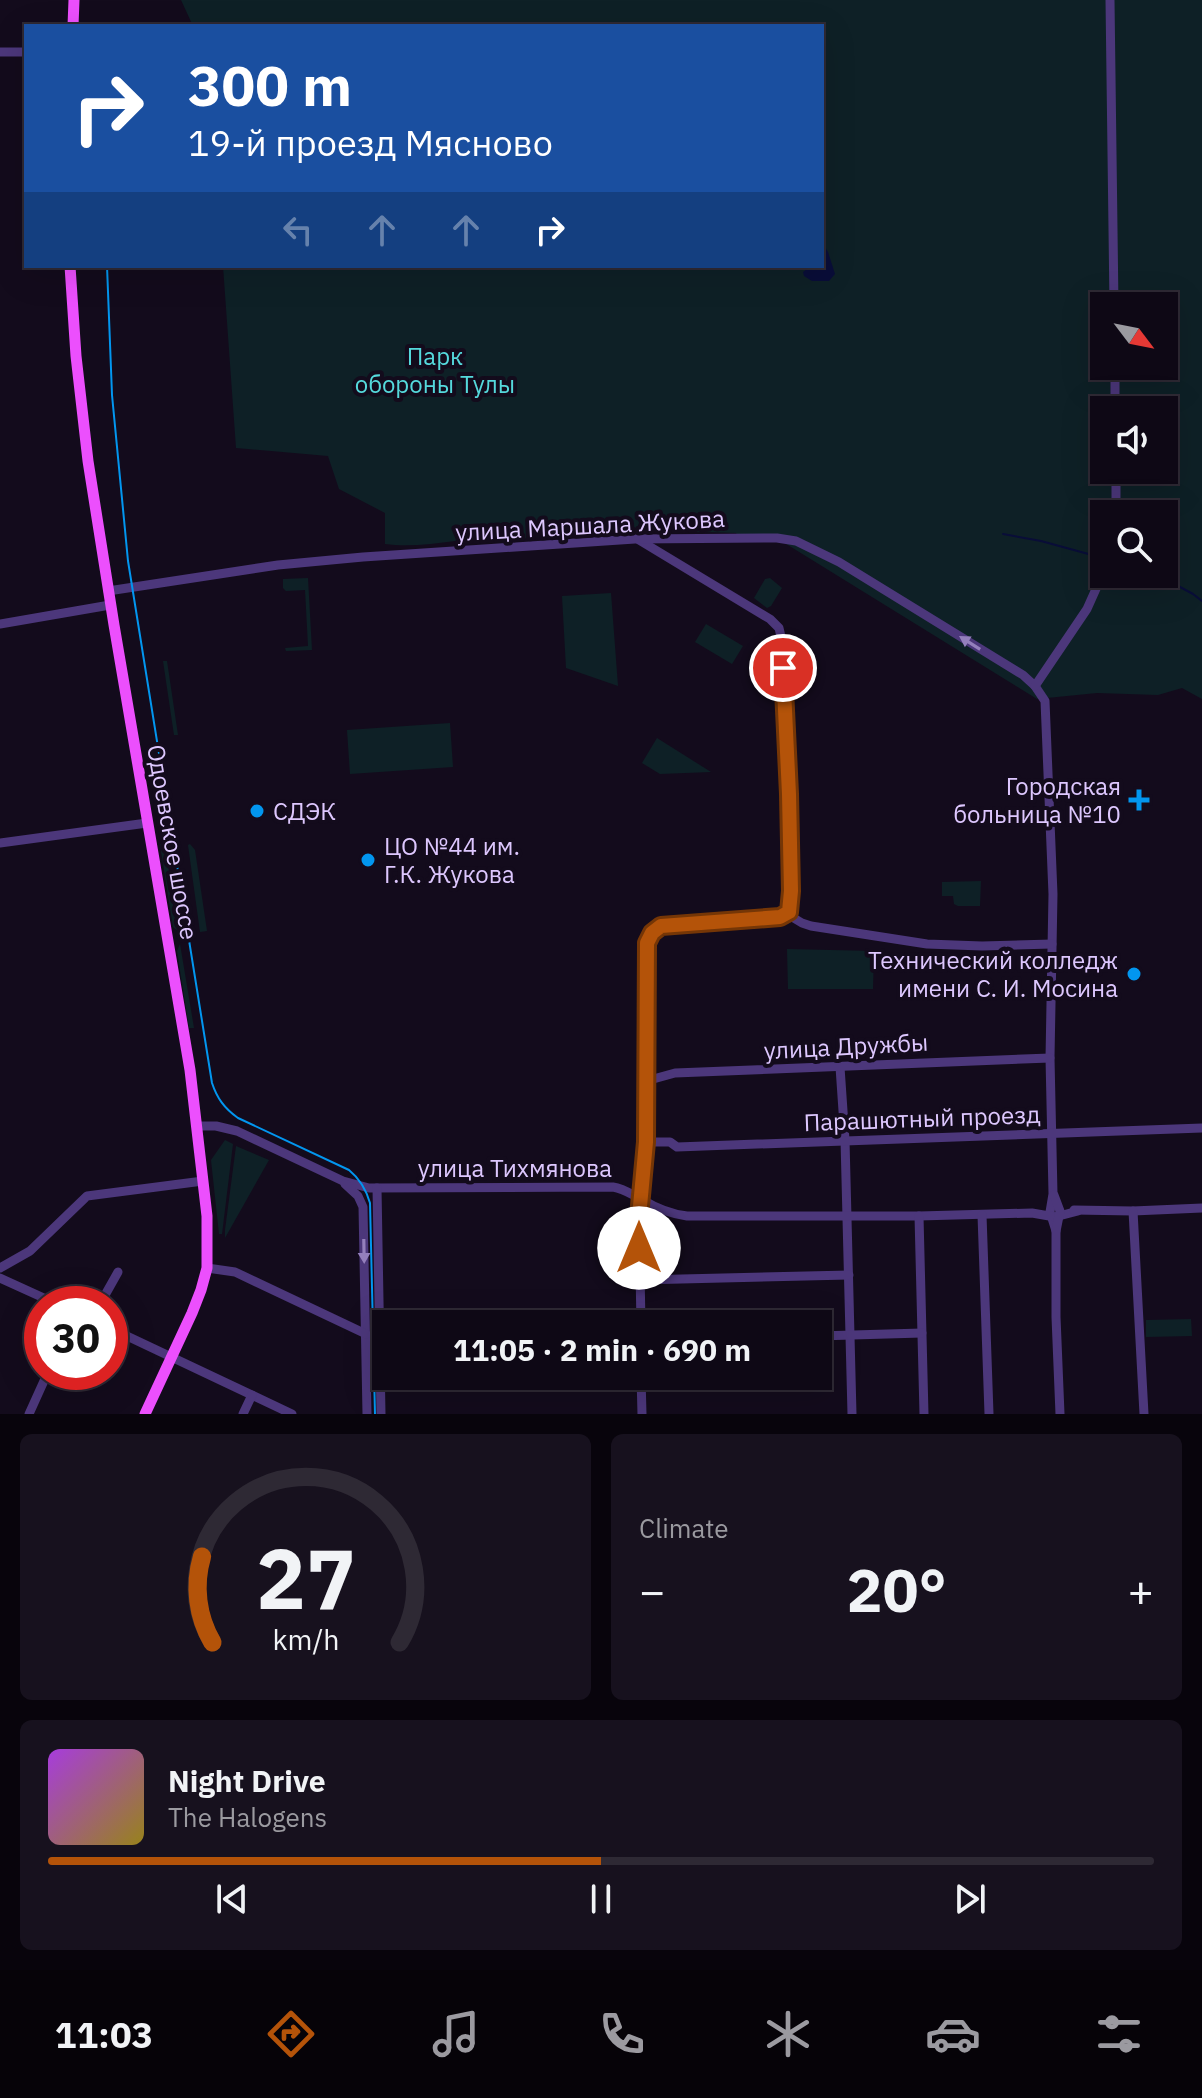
<!DOCTYPE html>
<meta charset="utf-8">
<style>
:root{--surface:#0e0815;--page:#17111e;--text:#f1f3f6;--muted:#9b9aa0;--line:#2e2934;--accent:#b45309}
body{margin:0;font-family:"IBM Plex Sans",sans-serif;background:var(--page);color:var(--text);height:100vh;display:flex;flex-direction:column;font-size:30px;white-space:nowrap}
*{box-sizing:border-box;margin:0}
p{font-size:26px;color:var(--muted)}
.icon{flex:none;width:44px;height:44px;fill:none;stroke:currentColor;stroke-width:2;stroke-linecap:round;stroke-linejoin:round}
.map{position:relative;height:1414px;overflow:hidden}
.side{display:flex;flex-direction:column;gap:20px;padding:20px;background:#08040c;flex:1}
.side>*{flex:none}
.guide{position:absolute;left:24px;top:24px;width:800px;height:244px;border-radius:0px;box-shadow:0 8px 32px #0002,0 0 0 2px var(--line);background:#1a4fa0;color:#fff;overflow:hidden}
.needle{width:52px;rotate:122deg}
.controls{position:absolute;left:1090px;top:292px;display:grid;gap:16px}
.controls a{display:grid;place-items:center;width:88px;height:88px;border-radius:0px;background:var(--surface);box-shadow:0 8px 32px #0002,0 0 0 2px var(--line);font-size:40px}
.speed{position:absolute;left:24px;top:1286px;display:flex;gap:16px;font-size:40px;font-weight:700;text-align:center}
.speed>*{display:grid;place-content:center;width:104px;height:104px;border-radius:50%;background:var(--surface);box-shadow:0 8px 32px #0002,0 0 0 2px var(--line);line-height:1}
.speed .limit{border:12px solid #d22;background:#fff;color:#111}
.pin{position:absolute;display:grid;place-items:center;width:68px;height:68px;color:#fff;margin:-34px;border:4px solid #fff;border-radius:50%;box-shadow:0 2px 8px #0007}
.me{position:absolute;width:88px;margin:-44px;rotate:0deg;stroke-linejoin:round;filter:drop-shadow(0 0 6px #0008)}
.turn{display:flex;align-items:center;gap:28px;height:168px;padding:0 32px;font-size:36px}
.turn .icon{width:104px;height:104px;stroke-width:2.5}
.turn b{display:block;font-size:56px;line-height:68px}
.lanes{display:flex;align-items:center;height:76px;padding:0 32px;background:#0003;justify-content:center;gap:40px;direction:ltr}
.lanes .off{opacity:.35}
.big{font-size:60px;font-weight:700;line-height:1.1}
.side .tile{flex:1;display:flex;flex-direction:column;justify-content:center;gap:12px;min-width:0;padding:0 28px;border-radius:12px;background:var(--page)}
.side .dial{align-items:center;gap:0}
.dial svg{height:208px;overflow:visible;fill:none;stroke:var(--line);stroke-width:7;stroke-linecap:round;text-anchor:middle}
.dial text{fill:var(--text);stroke:none}
.song{display:flex;align-items:center;gap:24px}
.cover{width:96px;height:96px;border-radius:12px;background:linear-gradient(135deg,hsl(280 70% 55%),hsl(50 70% 35%))}
.played{height:8px;border-radius:4px;background:linear-gradient(90deg,var(--accent) 50%,var(--line) 50%)}
.keys{display:flex;justify-content:space-around;direction:ltr}
.heat{display:flex;justify-content:space-between;align-items:center;font-size:44px;direction:ltr}
.side .tiles{flex:1;display:grid;gap:20px;grid-template-columns:1fr 1fr}
.tile:last-child{grid-column:span 2}
.trip{position:absolute;left:372px;top:1310px;width:460px;height:80px;border-radius:0px;background:var(--surface);box-shadow:0 8px 32px #0002,0 0 0 2px var(--line);font-weight:700;line-height:80px;text-align:center}
.menu{display:flex;height:128px;justify-content:space-around;align-items:center;background:#060308;color:var(--muted)}
.menu .icon{width:56px;height:56px}
.menu .active{color:var(--accent)}
.menu b{font-size:36px;color:var(--text)}
.map>svg:first-child{display:block}
</style>
<div class="map">
<svg width="1202" height="1414" viewBox="0 0 1202 1414">
<rect width="100%" height="100%" fill="#130b1c"/>
<g fill="#0e2026" fill-rule="evenodd">
<path d="M181,0H1202V699L1182,688L1158,695L1097,693L1037,699L783,542L742,541L736,533L645,530L532,537L513,541L498,542L493,535C480,535 468,540 455,541C433,544 407,547 385,544V513L339,489L328,456L236,448L223,266H822V26H193ZM1104,306H1164V366H1104ZM1104,410H1164V470H1104ZM1104,514H1164V574H1104Z"/>
<polygon points="308,578 312,650 286,651 285,648 308,646 305,590 286,591 283,588 283,579"/>
<polygon points="770,578 782,588 771,606 767,608 754,598 765,579"/>
<polygon points="611,593 618,686 566,668 562,596"/>
<polygon points="706,624 743,646 732,664 695,642"/>
<polygon points="163,661 167,661 178,735 174,735"/>
<polygon points="450,723 453,767 350,774 347,730"/>
<polygon points="657,738 711,772 660,774 642,763"/>
<polygon points="164,838 178,931 173,927 160,845"/>
<polygon points="190,844 195,850 207,931 200,932 188,845"/>
<polygon points="981,881 980,906 958,906 954,904 953,896 942,896 942,882"/>
<polygon points="180,944 194,1028 189,1028 177,951"/>
<polygon points="787,949 874,951 873,989 788,989"/>
<polygon points="225,1140 233,1144 222,1234 219,1234 211,1160"/>
<polygon points="236,1146 269,1160 225,1238 225,1230"/>
<polygon points="1191,1319 1192,1336 1146,1337 1146,1320"/>
</g>
<polygon fill="#090d38" points="822,242 828,252 835,274 829,281 812,281 804,276 803,272 811,266 822,266"/>
<g fill="none" stroke-linecap="round" stroke-linejoin="round">
<g stroke="#090d38" stroke-width="2">
<polyline points="1003,534 1041,541 1103,558"/>
<polyline points="1156,574 1193,594 1202,601"/>
</g>
<g stroke="#4c377b" stroke-width="9">
<polyline points="1110,0 1114,306"/>
<polyline points="0,52 26,52"/>
<polyline points="1115,366 1115,410"/>
<polyline points="1116,514 1116,470"/>
<path d="M639,540L770,619L779,628L782,641C785,705 787,770 789,834C790,854 797,897 787,914"/>
<polyline points="108,591 278,565 363,557 635,539 777,538 796,541 839,562 1023,675 1035,686 1045,701 1053,894 1050,1058 1053,1194 1050,1212 1056,1231"/>
<polyline points="0,624 110,605"/>
<polyline points="1035,686 1087,609 1104,571"/>
<polyline points="0,843 147,823"/>
<polyline points="840,1067 845,1140 852,1414"/>
<polyline points="646,1081 675,1073 1050,1058"/>
<path d="M196,1126H216L237,1131L343,1181L369,1188L613,1187C625,1189 632,1195 643,1200C656,1208 671,1214 687,1216H919L1032,1213L1055,1217L1078,1211"/>
<polyline points="646,1142 670,1142 677,1147 1202,1128"/>
<polyline points="345,1184 358,1196 363,1207 367,1414"/>
<polyline points="377,1188 381,1414"/>
<polyline points="1054,1195 1060,1211 1056,1231 1056,1317 1060,1414"/>
<polyline points="1074,1210 1133,1211 1202,1208"/>
<polyline points="1133,1211 1144,1414"/>
<polyline points="982,1215 989,1414"/>
<polyline points="919,1216 924,1414"/>
<polyline points="0,1268 30,1251 87,1196 203,1181"/>
<polyline points="207,1268 235,1272 366,1334"/>
<polyline points="0,1278 57,1304"/>
<polyline points="640,1280 849,1275"/>
<polyline points="100,1304 118,1272"/>
<polyline points="641,1324 639,1217 646,1142 647,943 652,933 661,926 780,917 787,914 802,923 811,926 927,944 982,946 1052,944"/>
<polyline points="110,1328 292,1414"/>
<polyline points="818,1336 922,1333"/>
<polyline points="641,1376 642,1414"/>
<polyline points="29,1414 48,1372"/>
<polyline points="243,1414 252,1395"/>
</g>
<g stroke="#ec4ffd" stroke-width="11">
<polyline points="73,26 74,0"/>
<polyline points="70,266 76,356 88,461 114,625 190,1070 207,1216 207,1268 201,1290 192,1313 145,1414"/>
</g>
<path stroke="#0296ef" stroke-width="2" d="M107,266L112,395L128,561L212,1083C217,1098 224,1108 238,1118L349,1170C360,1179 366,1189 370,1203L375,1414"/>
</g>
<defs><path id="oneway-solid" d="M-6-.8H1V-3.2L6.5 0L1 3.2V.8H-6Z" transform="scale(2)"/></defs>
<g fill="#947fbc">
<use href="#oneway-solid" transform="translate(970 643) rotate(-148)"/>
<use href="#oneway-solid" transform="translate(364 1251) rotate(89)"/>
</g>
<g fill="none" stroke-linecap="round" stroke-linejoin="round">
<g stroke="#753606" stroke-width="20">
<polyline id="route" points="639,1248 639,1217 646,1142 647,943 652,933 661,926 780,917 789,912 791,891 789,794 783,668"/>
</g>
<use href="#route" stroke="#b45309" stroke-width="14"/>
</g>
<g fill="#0296ef" stroke="#130b1c" stroke-width="3">
<path d="M1135 788h8v8h8v8h-8v8h-8v-8h-8v-8h8z"/>
<circle cx="257" cy="811" r="8"/>
<circle cx="368" cy="860" r="8"/>
<circle cx="1134" cy="974" r="8"/>
</g>
<g text-anchor="middle" dominant-baseline="central" stroke-width="8" stroke-linejoin="round" paint-order="stroke">
<g font-size="24" fill="#55d9dc" stroke="#130b1c">
<text x="435" y="356">Парк<tspan x="435" dy="28">обороны Тулы</tspan></text>
</g>
<g font-size="24" fill="#ddc7fe" stroke="#130b1c">
<text transform="translate(590 525) rotate(-3)">улица Маршала Жукова</text>
<text transform="translate(173 842) rotate(80)">Одоевское шоссе</text>
<text transform="translate(846 1046) rotate(-3)">улица Дружбы</text>
<text transform="translate(922 1118) rotate(-2)">Парашютный проезд</text>
<text x="515" y="1168">улица Тихмянова</text>
</g>
<g font-size="24" fill="#ddc7fe" stroke="#130b1c" text-anchor="end">
<text x="1121" y="786">Городская<tspan x="1121" dy="28">больница №10</tspan></text>
<text x="273" y="811" text-anchor="start">СДЭК</text>
<text x="384" y="846" text-anchor="start">ЦО №44 им.<tspan x="384" dy="28">Г.К. Жукова</tspan></text>
<text x="1118" y="960">Технический колледж<tspan x="1118" dy="28">имени С. И. Мосина</tspan></text>
</g>
</g>
</svg>
<div class="controls">
<a><svg class="needle" viewBox="-14 -14 28 28"><path d="M0-13l5 13h-10z" fill="#e53935"/><path d="M0 13l5-13h-10z" fill="#9b9aa0"/></svg></a>
<a><svg class="icon" aria-label="sound" viewBox="0 0 24 24"><path d="M4 9h4l5-4v14l-5-4H4zM17 9q2 3 0 6"/></svg></a>
<a><svg class="icon" aria-label="search" viewBox="0 0 24 24"><circle cx="10" cy="10" r="6"/><path d="M15 15l6 6"/></svg></a>
</div>
<div class="speed"><div class="limit">30</div></div>
<div class="pin" style="left:783px;top:668px;background:#d93025"><svg class="icon" aria-label="arrive" viewBox="0 0 24 24"><path d="M6 21V4h12l-3 4 3 4H6"/></svg></div>
<svg class="me" style="left:639px;top:1248px" viewBox="-20 -20 40 40"><circle r="19" fill="#fff"/><path d="M0-13L10 11 0 6-10 11z" fill="#b45309"/></svg>
<div class="trip">11:05 · 2 min · 690 m</div>
<div class="guide">
<div class="turn"><svg class="icon" aria-label="right" viewBox="0 0 24 24"><path d="M7 20v-9h11M14 6l5 5-5 5"/></svg><div><b>300 m</b>19-й проезд Мясново</div></div>
<div class="lanes"><svg class="icon off" aria-label="left" viewBox="0 0 24 24"><path d="M17 20v-9H6M10 6l-5 5 5 5"/></svg><svg class="icon off" aria-label="ahead" viewBox="0 0 24 24"><path d="M12 20V5M6 11l6-6 6 6"/></svg><svg class="icon off" aria-label="ahead" viewBox="0 0 24 24"><path d="M12 20V5M6 11l6-6 6 6"/></svg><svg class="icon" aria-label="right" viewBox="0 0 24 24"><path d="M7 20v-9h11M14 6l5 5-5 5"/></svg></div>
</div>
</div>
<section class="side">
<div class="tiles">
<div class="tile dial"><svg viewBox="0 0 100 80">
<path d="M14 69A42 42 0 1 1 86 69"/>
<path d="M14 69A42 42 0 0 1 10 36" stroke="#b45309"/>
<text x="50" y="56" font-size="32" font-weight="700">27</text>
<text x="50" y="72" font-size="11">km/h</text>
</svg></div>
<div class="tile"><p>Climate</p>
<div class="heat"><a>−</a><b class="big">20°</b><a>+</a></div>
</div>
<div class="tile">
<div class="song"><i class="cover"></i><div><b>Night Drive</b><p>The Halogens</p></div></div>
<div class="played"></div>
<div class="keys"><svg class="icon" aria-label="previous" viewBox="0 0 24 24"><path d="M18 5L8 12l10 7zM5 5v14"/></svg><svg class="icon" aria-label="pause" viewBox="0 0 24 24"><path d="M8 5v14M16 5v14"/></svg><svg class="icon" aria-label="next" viewBox="0 0 24 24"><path d="M6 5l10 7-10 7zM19 5v14"/></svg></div>
</div>
</div>
</section>
<nav class="menu">
<b>11:03</b>
<svg class="icon active" aria-label="directions" viewBox="0 0 24 24"><path d="M12 3l9 9-9 9-9-9zM9 14v-3h6M13 9l2 2-2 2"/></svg>
<svg class="icon" aria-label="music" viewBox="0 0 24 24"><path d="M9 18V5l10-2v13"/><circle cx="6" cy="18" r="3"/><circle cx="16" cy="16" r="3"/></svg>
<svg class="icon" aria-label="phone" viewBox="0 0 24 24"><path d="M5 4h4l2 5-3 2q2 4 5 5l2-3 5 2v4C11 20 4 13 5 4z"/></svg>
<svg class="icon" aria-label="climate" viewBox="0 0 24 24"><path d="M12 3v18M4 7l16 10M4 17L20 7"/></svg>
<svg class="icon" aria-label="car" viewBox="0 0 24 24"><path d="M5 17H2v-5l4-1 3-4h7l3 4 3 1v5h-3M9 17h6M6 11h13"/><circle cx="7" cy="17" r="2"/><circle cx="17" cy="17" r="2"/></svg>
<svg class="icon" aria-label="filters" viewBox="0 0 24 24"><path d="M4 7h16M4 17h16"/><circle cx="9" cy="7" r="2"/><circle cx="15" cy="17" r="2"/></svg>
</nav>
